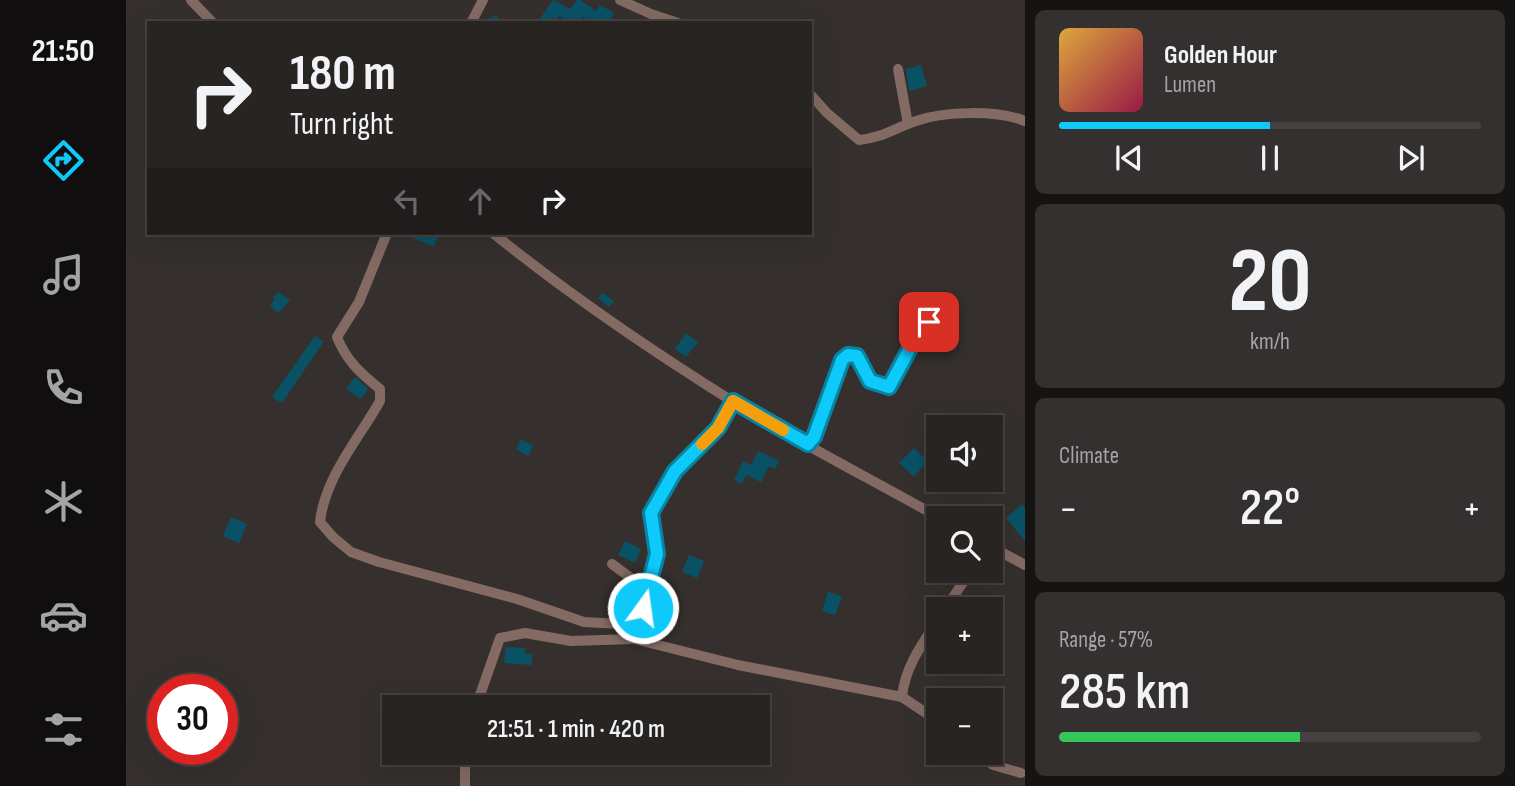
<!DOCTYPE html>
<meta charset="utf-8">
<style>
:root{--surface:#282422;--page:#34302f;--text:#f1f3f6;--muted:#a5a4a5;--line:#444140;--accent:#0ecafa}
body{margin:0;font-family:"Sofia Sans Condensed",sans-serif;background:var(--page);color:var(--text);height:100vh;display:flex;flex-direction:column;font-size:26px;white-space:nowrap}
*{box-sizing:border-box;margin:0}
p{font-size:23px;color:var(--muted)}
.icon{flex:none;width:38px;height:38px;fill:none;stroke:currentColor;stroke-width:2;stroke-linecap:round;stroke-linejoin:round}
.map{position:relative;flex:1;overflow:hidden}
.details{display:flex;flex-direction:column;gap:10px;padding:10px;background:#161413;width:490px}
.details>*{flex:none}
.hud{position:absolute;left:21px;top:21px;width:665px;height:214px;border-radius:0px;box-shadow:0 7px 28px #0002,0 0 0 2px var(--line);background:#282422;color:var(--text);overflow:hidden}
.controls{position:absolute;left:800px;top:415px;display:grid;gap:14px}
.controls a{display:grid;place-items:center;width:77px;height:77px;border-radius:0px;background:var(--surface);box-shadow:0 7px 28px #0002,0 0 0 2px var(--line);font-size:35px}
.speed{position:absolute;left:21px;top:674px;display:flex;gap:14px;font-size:35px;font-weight:700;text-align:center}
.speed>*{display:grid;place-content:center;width:91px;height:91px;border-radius:50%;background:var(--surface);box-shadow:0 7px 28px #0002,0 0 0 2px var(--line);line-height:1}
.speed .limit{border:10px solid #d22;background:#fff;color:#111}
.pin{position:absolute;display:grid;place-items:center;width:60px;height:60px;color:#fff;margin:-30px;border-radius:14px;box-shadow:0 4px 10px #0006}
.me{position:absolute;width:77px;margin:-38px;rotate:14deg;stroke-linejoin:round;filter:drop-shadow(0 0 5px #0008)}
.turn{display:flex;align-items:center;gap:24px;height:147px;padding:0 28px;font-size:32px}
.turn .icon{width:91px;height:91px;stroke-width:2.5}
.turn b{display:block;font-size:49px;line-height:60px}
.lanes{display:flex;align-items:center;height:66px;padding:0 28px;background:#0003;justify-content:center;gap:35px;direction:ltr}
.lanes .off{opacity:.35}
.big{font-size:52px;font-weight:600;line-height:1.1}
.details .widget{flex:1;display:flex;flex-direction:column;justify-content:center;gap:10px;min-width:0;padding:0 24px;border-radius:10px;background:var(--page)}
.details .dial{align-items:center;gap:0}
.dial b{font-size:91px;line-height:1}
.song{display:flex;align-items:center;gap:21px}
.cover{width:84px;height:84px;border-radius:10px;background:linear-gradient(135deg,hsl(40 70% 55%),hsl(340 70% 35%))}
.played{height:7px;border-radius:4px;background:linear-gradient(90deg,var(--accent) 50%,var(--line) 50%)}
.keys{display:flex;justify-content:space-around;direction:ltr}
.heat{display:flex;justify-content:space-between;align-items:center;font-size:38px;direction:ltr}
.charge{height:10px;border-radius:5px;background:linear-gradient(90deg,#34c759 57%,var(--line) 0)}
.trip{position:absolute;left:256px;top:695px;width:388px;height:70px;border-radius:0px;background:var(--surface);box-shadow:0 7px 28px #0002,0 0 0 2px var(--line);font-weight:600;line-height:70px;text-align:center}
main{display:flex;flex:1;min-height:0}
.tabs{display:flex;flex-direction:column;width:126px;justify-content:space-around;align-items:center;background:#100e0e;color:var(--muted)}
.tabs .icon{width:49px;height:49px}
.tabs .current{color:var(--accent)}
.tabs b{font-size:32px;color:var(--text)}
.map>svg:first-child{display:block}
</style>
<main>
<nav class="tabs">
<b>21:50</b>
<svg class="icon current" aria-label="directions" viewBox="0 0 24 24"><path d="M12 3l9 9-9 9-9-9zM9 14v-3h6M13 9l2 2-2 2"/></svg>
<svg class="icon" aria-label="music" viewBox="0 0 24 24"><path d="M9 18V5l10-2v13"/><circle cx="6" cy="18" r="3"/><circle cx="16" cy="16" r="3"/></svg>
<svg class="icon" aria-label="phone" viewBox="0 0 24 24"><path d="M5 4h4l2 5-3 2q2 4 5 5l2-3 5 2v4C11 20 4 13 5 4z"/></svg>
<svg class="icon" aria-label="climate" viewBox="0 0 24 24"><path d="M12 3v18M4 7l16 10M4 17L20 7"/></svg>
<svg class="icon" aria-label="car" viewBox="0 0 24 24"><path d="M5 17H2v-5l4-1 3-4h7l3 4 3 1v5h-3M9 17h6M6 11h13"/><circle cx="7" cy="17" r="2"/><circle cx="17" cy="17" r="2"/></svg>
<svg class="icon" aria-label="filters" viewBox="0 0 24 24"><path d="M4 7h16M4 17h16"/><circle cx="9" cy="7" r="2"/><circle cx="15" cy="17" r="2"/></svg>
</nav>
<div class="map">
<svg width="899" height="786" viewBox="0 0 899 786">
<rect width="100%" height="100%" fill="#35302e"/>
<g fill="#095266">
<polygon points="427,0 444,9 451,0 454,0 470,11 474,5 488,13 482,23 467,23 457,17 452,23 444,23 433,16 428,23 411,23"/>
<polygon points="371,15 374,23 354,23 354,22"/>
<polygon points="795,65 801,86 783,91 780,69"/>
<polygon points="276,233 304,233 312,236 308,247"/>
<polygon points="152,292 164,300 152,313 144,306 149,299 147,297"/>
<polygon points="477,293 488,301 483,307 472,298"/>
<polygon points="814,323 829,336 817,348 803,336"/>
<polygon points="560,333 572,342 560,357 549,349"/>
<polygon points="189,336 198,341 156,403 146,397"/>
<polygon points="229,377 242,389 235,399 220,389"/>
<polygon points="395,439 407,446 402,456 390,449"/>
<polygon points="788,448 801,461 788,477 773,463"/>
<polygon points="632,451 653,461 649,469 643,466 635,482 620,475 616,484 608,480 617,461 625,465"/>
<polygon points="896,504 899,508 899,541 880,518"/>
<polygon points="105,517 121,524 113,543 97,536"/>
<polygon points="499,541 515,549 509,563 492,555"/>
<polygon points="563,555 578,561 571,578 556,572"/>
<polygon points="702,592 716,596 709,615 696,611"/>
<polygon points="380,647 399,648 399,654 406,654 406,665 378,663"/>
</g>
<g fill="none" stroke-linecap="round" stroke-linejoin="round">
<g stroke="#836b63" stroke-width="10">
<polyline points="65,0 87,23"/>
<polyline points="494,0 525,14 552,23"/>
<polyline points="345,23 357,0"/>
<polyline points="772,69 782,124"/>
<path d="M684,94L701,113L733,140C756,138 769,128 790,121C818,111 871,110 899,121"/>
<path d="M261,233L233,302L211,337C220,360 234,373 254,389V401C232,440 199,477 194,522L207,537L225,552L253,562L391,599L458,622L512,625"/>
<path d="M367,233C442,294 523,349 606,401C673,443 745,479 814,518"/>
<path d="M682,444L688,437L716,360L722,355L731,356C738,373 744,384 763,387L789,339L803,322"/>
<polyline points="864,546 899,565"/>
<polyline points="486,564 521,590"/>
<polyline points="819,609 838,581 840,570"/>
<polyline points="508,639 612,665 776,697 812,721"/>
<path d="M776,697C779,667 796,644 812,620"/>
<polyline points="344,707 354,695 374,638 399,633 445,641 508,639 531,554 525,512 549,470 592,428 607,401"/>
<polyline points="339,752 339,786"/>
<polyline points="853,752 867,765 895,773"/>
</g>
</g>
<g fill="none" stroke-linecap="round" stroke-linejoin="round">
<g stroke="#0983a2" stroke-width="18">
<polyline id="route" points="517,608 531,554 525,513 549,471 592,428 607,401 682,444 688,437 716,360 722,355 731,356 744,381 763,387 789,339 803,322"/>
</g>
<use href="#route" stroke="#0ecafa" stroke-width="12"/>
<polyline stroke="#f59e0b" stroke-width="12" points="576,444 592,428 607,401 657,430"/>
</g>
</svg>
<div class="controls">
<a><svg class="icon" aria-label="sound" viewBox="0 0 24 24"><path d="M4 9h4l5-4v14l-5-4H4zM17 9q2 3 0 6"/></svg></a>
<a><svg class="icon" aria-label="search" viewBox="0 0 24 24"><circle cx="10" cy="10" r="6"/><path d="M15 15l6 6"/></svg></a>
<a>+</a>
<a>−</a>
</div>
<div class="speed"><div class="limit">30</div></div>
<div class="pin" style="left:803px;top:322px;background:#d93025"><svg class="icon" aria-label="arrive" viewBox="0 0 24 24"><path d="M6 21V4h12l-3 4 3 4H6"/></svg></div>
<svg class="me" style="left:517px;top:608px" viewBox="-20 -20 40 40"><circle r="17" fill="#0ecafa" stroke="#fff" stroke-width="3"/><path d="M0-11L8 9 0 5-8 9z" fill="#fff"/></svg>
<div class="trip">21:51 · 1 min · 420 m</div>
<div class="hud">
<div class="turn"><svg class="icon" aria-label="right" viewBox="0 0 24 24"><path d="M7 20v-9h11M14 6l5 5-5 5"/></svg><div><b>180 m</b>Turn right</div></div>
<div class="lanes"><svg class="icon off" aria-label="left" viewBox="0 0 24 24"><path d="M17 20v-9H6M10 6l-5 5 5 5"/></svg><svg class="icon off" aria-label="ahead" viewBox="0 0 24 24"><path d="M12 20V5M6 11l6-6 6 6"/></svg><svg class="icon" aria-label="right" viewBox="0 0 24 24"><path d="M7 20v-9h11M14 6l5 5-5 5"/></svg></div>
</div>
</div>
<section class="details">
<div class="widget">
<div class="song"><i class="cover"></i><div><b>Golden Hour</b><p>Lumen</p></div></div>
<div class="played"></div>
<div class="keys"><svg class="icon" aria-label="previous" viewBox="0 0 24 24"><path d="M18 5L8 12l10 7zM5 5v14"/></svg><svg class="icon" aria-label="pause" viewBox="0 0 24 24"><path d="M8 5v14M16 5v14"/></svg><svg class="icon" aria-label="next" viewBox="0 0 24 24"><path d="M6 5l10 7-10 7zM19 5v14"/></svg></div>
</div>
<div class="widget dial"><b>20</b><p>km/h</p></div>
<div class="widget"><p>Climate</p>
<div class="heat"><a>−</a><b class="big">22°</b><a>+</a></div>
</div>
<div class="widget"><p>Range · 57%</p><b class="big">285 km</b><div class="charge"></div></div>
</section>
</main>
